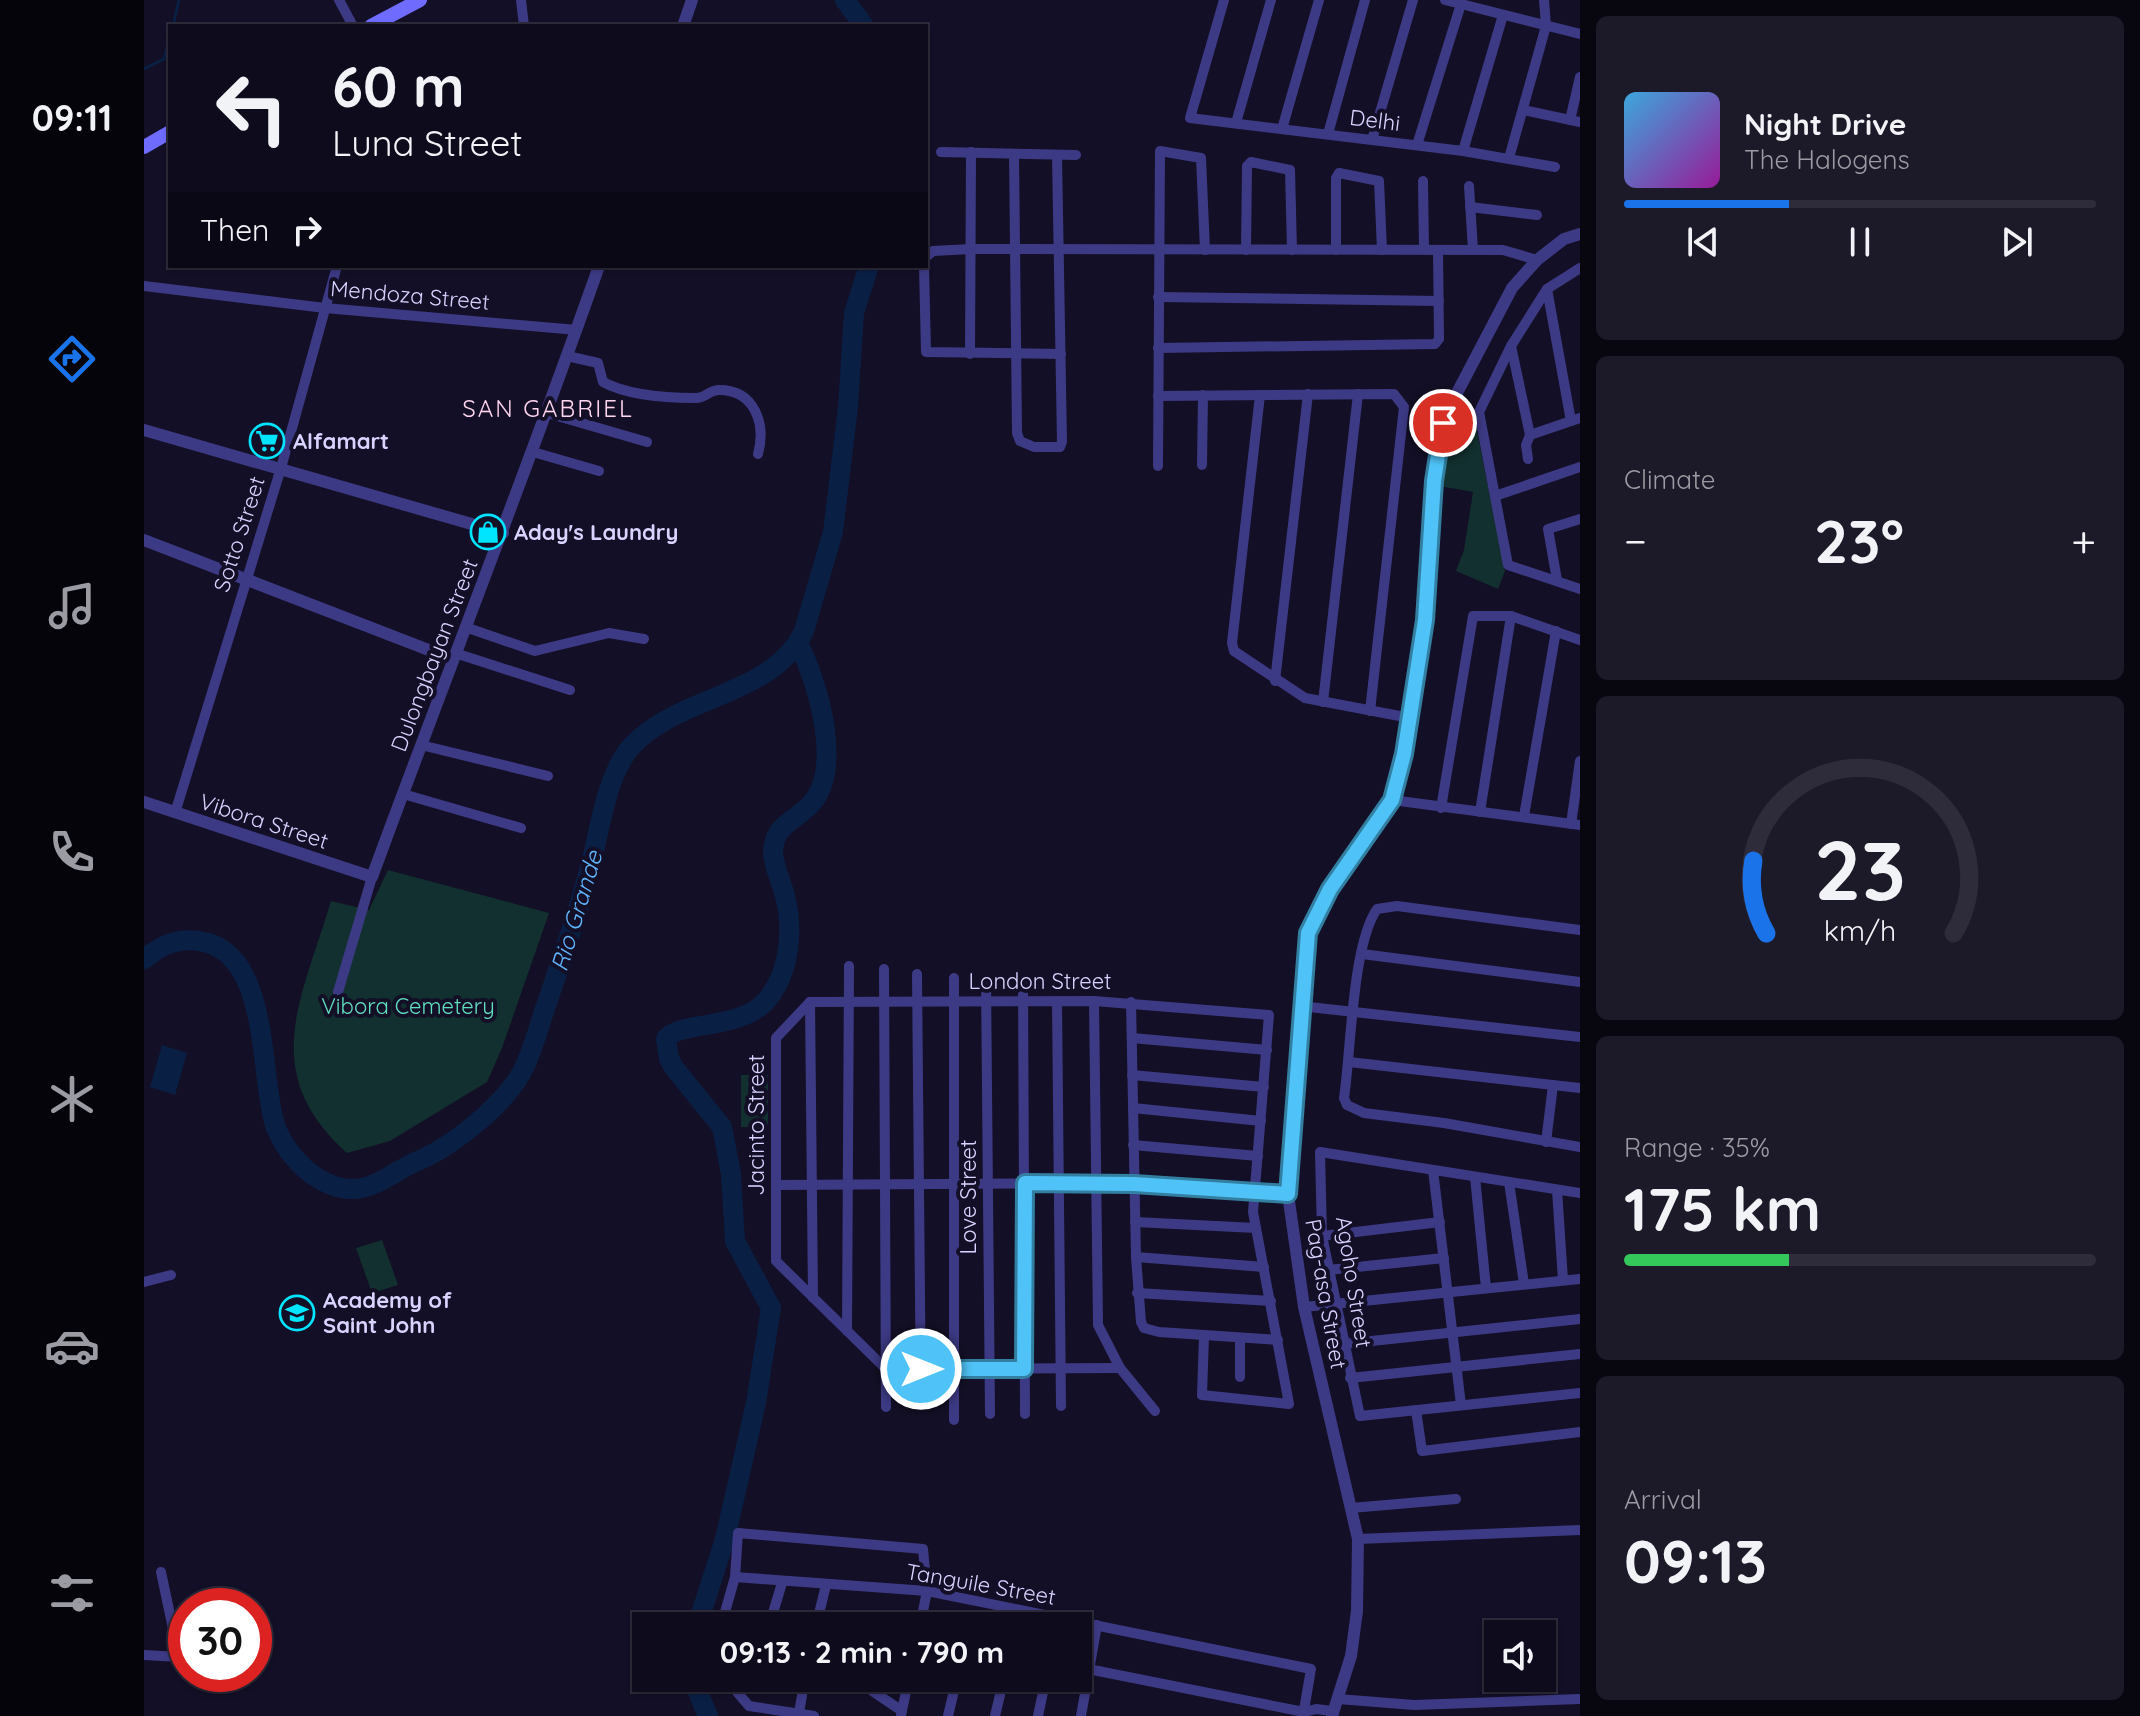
<!DOCTYPE html>
<meta charset="utf-8">
<style>
:root{--surface:#0e0b1c;--page:#1c1929;--text:#f1f3f6;--muted:#9b9ba3;--line:#2e2b3b;--accent:#1a73e8}
body{margin:0;font-family:Quicksand,sans-serif;background:var(--page);color:var(--text);height:100vh;display:flex;flex-direction:column;font-size:30px;white-space:nowrap}
*{box-sizing:border-box;margin:0}
p{font-size:26px;color:var(--muted)}
.icon{flex:none;width:44px;height:44px;fill:none;stroke:currentColor;stroke-width:2;stroke-linecap:round;stroke-linejoin:round}
.map{position:relative;flex:1;overflow:hidden}
.panel{display:flex;flex-direction:column;gap:16px;padding:16px;background:#08060f;width:560px}
.panel>*{flex:none}
.hud{position:absolute;left:24px;top:24px;width:760px;height:244px;border-radius:0px;box-shadow:0 2px 6px #0004,0 0 0 2px var(--line);background:#0e0b1c;color:var(--text);overflow:hidden}
.controls{position:absolute;left:1340px;top:1620px;display:grid;gap:16px}
.controls a{display:grid;place-items:center;width:72px;height:72px;border-radius:0px;background:var(--surface);box-shadow:0 2px 6px #0004,0 0 0 2px var(--line);font-size:40px}
.speed{position:absolute;left:24px;top:1588px;display:flex;gap:16px;font-size:40px;font-weight:700;text-align:center}
.speed>*{display:grid;place-content:center;width:104px;height:104px;border-radius:50%;background:var(--surface);box-shadow:0 2px 6px #0004,0 0 0 2px var(--line);line-height:1}
.speed .limit{border:12px solid #d22;background:#fff;color:#111}
.pin{position:absolute;display:grid;place-items:center;width:68px;height:68px;color:#fff;margin:-34px;border:4px solid #fff;border-radius:50%;box-shadow:0 2px 8px #0007}
.me{position:absolute;width:88px;margin:-44px;rotate:90deg;stroke-linejoin:round;filter:drop-shadow(0 0 6px #0008)}
.turn{display:flex;align-items:center;gap:28px;height:168px;padding:0 32px;font-size:36px}
.turn .icon{width:104px;height:104px;stroke-width:2.5}
.turn b{display:block;font-size:56px;line-height:68px}
.then{display:flex;align-items:center;height:76px;padding:0 32px;background:#0003;gap:16px;font-size:30px}
.big{font-size:60px;font-weight:800;line-height:1.1}
.panel .card{flex:1;display:flex;flex-direction:column;justify-content:center;gap:12px;min-width:0;padding:0 28px;border-radius:12px;background:var(--page)}
.panel .dial{align-items:center;gap:0}
.dial svg{height:208px;overflow:visible;fill:none;stroke:var(--line);stroke-width:7;stroke-linecap:round;text-anchor:middle}
.dial text{fill:var(--text);stroke:none}
.song{display:flex;align-items:center;gap:24px}
.cover{width:96px;height:96px;border-radius:12px;background:linear-gradient(135deg,hsl(200 70% 55%),hsl(300 70% 35%))}
.played{height:8px;border-radius:4px;background:linear-gradient(90deg,var(--accent) 35%,var(--line) 35%)}
.keys{display:flex;justify-content:space-around;direction:ltr}
.heat{display:flex;justify-content:space-between;align-items:center;font-size:44px;direction:ltr}
.charge{height:12px;border-radius:6px;background:linear-gradient(90deg,#34c759 35%,var(--line) 0)}
.trip{position:absolute;left:488px;top:1612px;width:460px;height:80px;border-radius:0px;background:var(--surface);box-shadow:0 2px 6px #0004,0 0 0 2px var(--line);font-weight:800;line-height:80px;text-align:center}
main{display:flex;flex:1;min-height:0}
.dock{display:flex;flex-direction:column;width:144px;justify-content:space-around;align-items:center;background:#06040b;color:var(--muted)}
.dock .icon{width:56px;height:56px}
.dock .selected{color:var(--accent)}
.dock b{font-size:36px;color:var(--text)}
.map>svg:first-child{display:block}
</style>
<main>
<nav class="dock">
<b>09:11</b>
<svg class="icon selected" aria-label="directions" viewBox="0 0 24 24"><path d="M12 3l9 9-9 9-9-9zM9 14v-3h6M13 9l2 2-2 2"/></svg>
<svg class="icon" aria-label="music" viewBox="0 0 24 24"><path d="M9 18V5l10-2v13"/><circle cx="6" cy="18" r="3"/><circle cx="16" cy="16" r="3"/></svg>
<svg class="icon" aria-label="phone" viewBox="0 0 24 24"><path d="M5 4h4l2 5-3 2q2 4 5 5l2-3 5 2v4C11 20 4 13 5 4z"/></svg>
<svg class="icon" aria-label="climate" viewBox="0 0 24 24"><path d="M12 3v18M4 7l16 10M4 17L20 7"/></svg>
<svg class="icon" aria-label="car" viewBox="0 0 24 24"><path d="M5 17H2v-5l4-1 3-4h7l3 4 3 1v5h-3M9 17h6M6 11h13"/><circle cx="7" cy="17" r="2"/><circle cx="17" cy="17" r="2"/></svg>
<svg class="icon" aria-label="filters" viewBox="0 0 24 24"><path d="M4 7h16M4 17h16"/><circle cx="9" cy="7" r="2"/><circle cx="15" cy="17" r="2"/></svg>
</nav>
<div class="map">
<svg width="1436" height="1716" viewBox="0 0 1436 1716">
<rect width="100%" height="100%" fill="#130f26"/>
<g fill="#12302f">
<polygon points="1314,407 1330,416 1361,571 1354,589 1312,571 1320,550 1329,492 1295,486 1304,425"/>
<path d="M244,870L405,913L358,1048L343,1082L246,1141L203,1153C113,1072 158,999 187,901L225,910Z"/>
<polygon points="597,1075 624,1075 624,1128 597,1127"/>
<polygon points="238,1240 254,1285 228,1293 212,1248"/>
</g>
<polygon fill="#0a1f44" points="18,1045 43,1053 31,1095 6,1087"/>
<g fill="none" stroke-linecap="round" stroke-linejoin="round">
<g stroke="#0a1f44" stroke-width="3">
<polyline points="29,26 35,0"/>
<polyline points="0,69 20,59 26,36"/>
</g>
<g stroke="#0a1f44" stroke-width="20">
<polyline points="701,0 720,26"/>
<path d="M0,959C18,945 32,938 55,941C127,951 115,1074 131,1125C138,1144 150,1160 166,1173C180,1183 194,1190 211,1189C234,1187 251,1171 271,1162C307,1148 363,1103 380,1068C390,1047 396,1022 404,1000C420,952 437,905 449,855C457,822 464,773 487,747C533,695 629,697 660,631L689,532L704,407L710,313L725,266"/>
<path d="M553,1626L581,1539L612,1403L627,1308L591,1241L587,1174L578,1127L531,1069L525,1059L522,1039C534,1021 595,1030 621,1002C647,973 650,927 640,892C636,879 629,865 629,851C630,825 651,821 666,805C700,770 674,682 654,643"/>
<polyline points="548,1678 564,1716"/>
</g>
<g stroke="#3d3a85" stroke-width="10">
<polyline points="195,0 209,26"/>
<polyline points="377,0 380,26"/>
<polyline points="1080,0 1046,118 1319,151 1411,167"/>
<polyline points="1301,0 1436,34"/>
<polyline points="1379,110 1436,122"/>
<polyline points="1426,120 1436,77"/>
<polyline points="1092,123 1127,0"/>
<polyline points="1138,129 1175,0"/>
<polyline points="1184,134 1221,0"/>
<polyline points="1228,140 1269,0"/>
<polyline points="1273,145 1317,4"/>
<polyline points="1319,151 1359,15"/>
<polyline points="797,152 932,155"/>
<polyline points="870,154 873,433 876,441 890,447 916,447 918,442 913,155"/>
<polyline points="1365,158 1402,26 1400,0"/>
<polyline points="1279,181 1280,250"/>
<polyline points="1325,186 1329,250"/>
<polyline points="1326,207 1393,215"/>
<polyline points="1102,250 1103,166 1107,162 1146,170 1148,250"/>
<polyline points="1192,250 1192,178 1195,173 1235,181 1238,250"/>
<polyline points="782,257 789,251 827,249 1359,250 1393,260"/>
<polyline points="780,266 782,352 917,354"/>
<polyline points="1436,268 1403,289 1367,346 1335,412 1364,565 1436,589"/>
<polyline points="0,286 181,308 433,330"/>
<polyline points="1403,289 1427,421"/>
<polyline points="1014,297 1295,301"/>
<polyline points="1367,346 1386,435 1382,445 1384,459"/>
<polyline points="1014,348 1291,344 1295,339 1294,250"/>
<polyline points="826,354 827,152"/>
<path d="M423,356L454,363L459,382C485,396 523,398 552,398C562,398 565,390 575,390C611,390 622,424 614,454"/>
<polyline points="1116,395 1088,643 1090,651 1161,698 1266,718"/>
<polyline points="1014,396 1250,394 1260,407 1226,711"/>
<polyline points="403,413 503,442"/>
<polyline points="1386,435 1436,418"/>
<polyline points="389,452 455,471"/>
<polyline points="1058,465 1059,395"/>
<polyline points="1014,466 1016,151 1057,158 1061,250"/>
<polyline points="1351,496 1436,467"/>
<polyline points="1413,580 1404,529 1436,519"/>
<polyline points="321,627 391,651 465,633 500,639"/>
<polyline points="311,653 426,690"/>
<polyline points="1131,681 1164,394"/>
<polyline points="1179,702 1214,394"/>
<polyline points="277,745 404,776"/>
<polyline points="259,794 377,828"/>
<polyline points="1248,800 1436,825"/>
<polyline points="1297,808 1329,616 1367,616 1436,640"/>
<polyline points="1336,812 1367,616"/>
<polyline points="31,813 137,468 193,266"/>
<polyline points="1380,816 1412,631"/>
<polyline points="1427,824 1436,761"/>
<path d="M1436,930L1253,906L1233,909C1208,945 1207,1052 1200,1098L1203,1105L1220,1113L1300,1123L1436,1147"/>
<polyline points="1218,954 1436,982"/>
<polyline points="740,969 742,1407"/>
<polyline points="773,974 777,1405"/>
<polyline points="810,978 810,1420"/>
<polyline points="842,980 846,1414"/>
<polyline points="879,980 881,1414"/>
<polyline points="194,992 228,877"/>
<polyline points="913,1001 917,1406"/>
<polyline points="950,1001 954,1325 976,1368 1011,1411"/>
<polyline points="666,1002 950,1001 1125,1015 1109,1212 1145,1404 1058,1395 1060,1336"/>
<polyline points="666,1002 632,1038 632,1261 742,1369 976,1368"/>
<polyline points="666,1002 669,1298"/>
<polyline points="987,1002 992,1257 997,1322 1000,1328 1015,1332 1134,1340"/>
<polyline points="1156,1006 1436,1037"/>
<polyline points="988,1038 1123,1050"/>
<polyline points="1205,1062 1436,1088"/>
<polyline points="988,1075 1120,1087"/>
<polyline points="989,1108 1117,1121"/>
<polyline points="1402,1142 1409,1085"/>
<polyline points="989,1145 1114,1156"/>
<polyline points="1289,1170 1317,1405"/>
<polyline points="1331,1177 1342,1288"/>
<polyline points="1365,1182 1380,1284"/>
<polyline points="633,1185 953,1183 1144,1194"/>
<polyline points="1413,1190 1419,1280"/>
<polyline points="1436,1193 1176,1152 1178,1236 1216,1416 1436,1393"/>
<polyline points="991,1222 1112,1228"/>
<polyline points="1178,1236 1296,1222"/>
<polyline points="992,1257 1120,1267"/>
<polyline points="1184,1270 1300,1258"/>
<polyline points="0,1282 27,1275"/>
<polyline points="993,1293 1127,1301"/>
<polyline points="1160,1307 1436,1279"/>
<polyline points="703,1331 705,966"/>
<polyline points="1096,1338 1096,1377"/>
<polyline points="1199,1344 1436,1319"/>
<polyline points="1206,1378 1436,1354"/>
<polyline points="1272,1410 1278,1451 1436,1432"/>
<polyline points="1207,1508 1312,1499"/>
<polyline points="1214,1539 1436,1530"/>
<polyline points="591,1577 783,1591 1167,1669 1159,1716"/>
<polyline points="577,1626 591,1577 594,1533 779,1549 783,1591 776,1626"/>
<polyline points="625,1626 638,1583"/>
<polyline points="672,1626 682,1585"/>
<polyline points="0,1655 35,1657 17,1572"/>
<polyline points="934,1667 1160,1712 1172,1709 1189,1711"/>
<polyline points="581,1678 605,1706 670,1716"/>
<polyline points="686,1678 721,1686 758,1711"/>
<polyline points="1194,1699 1270,1705 1436,1699"/>
<polyline points="655,1713 661,1678"/>
<polyline points="757,1715 765,1678"/>
<polyline points="804,1716 813,1678"/>
<polyline points="851,1716 860,1678"/>
<polyline points="894,1716 902,1678"/>
<polyline points="937,1716 953,1625"/>
</g>
<g stroke="#3d3a85" stroke-width="12">
<polyline points="539,26 548,0"/>
<polyline points="0,430 359,533"/>
<polyline points="0,540 308,659"/>
<path d="M0,802L228,877C303,673 383,471 455,266"/>
<polyline points="1188,1716 1207,1656 1213,1611 1214,1539 1160,1307 1144,1194 1164,933 1186,889 1248,800 1260,754 1281,620 1290,481 1303,412 1368,288 1393,260 1420,239 1436,234"/>
</g>
<g stroke="#6f6bff" stroke-width="14">
<polyline points="227,26 276,0"/>
<polyline points="0,147 26,132"/>
</g>
</g>
<g fill="none" stroke-linecap="round" stroke-linejoin="round">
<g stroke="#337fa1" stroke-width="20">
<polyline id="route" points="777,1369 880,1369 881,1183 990,1184 1144,1194 1164,933 1186,889 1248,800 1260,754 1281,620 1290,481 1299,423"/>
</g>
<use href="#route" stroke="#4fc3f7" stroke-width="14"/>
</g>
<defs>
<g id="supermarket-ring" transform="scale(1.8)"><circle r="9.5" fill="#130f26" stroke="#00e5ff" stroke-width="1.5"/><path d="M-6-5.5h2.5l.6 2H6L4.5 2H-2.5L-4.4-4H-6ZM-1.5 3.2a1.3 1.3 0 1 0 .1 0ZM3 3.2a1.3 1.3 0 1 0 .1 0Z" fill="#00e5ff"/></g>
<g id="shop-ring" transform="scale(1.8)"><circle r="9.5" fill="#130f26" stroke="#00e5ff" stroke-width="1.5"/><path d="M-5-2.5h2.3a2.7 3.5 0 0 1 5.4 0H5L5.5 6h-11ZM-1.5-2.5h3a1.5 2.3 0 0 0-3 0Z" fill="#00e5ff"/></g>
<g id="school-ring" transform="scale(1.8)"><circle r="9.5" fill="#130f26" stroke="#00e5ff" stroke-width="1.5"/><path d="M0-5L7-2L0 1L-7-2ZM-4 1L0 2.5L4 1V4Q0 6-4 4Z" fill="#00e5ff"/></g>
</defs>
<g fill-rule="evenodd">
<use href="#supermarket-ring" x="123" y="441"/>
<use href="#shop-ring" x="344" y="532"/>
<use href="#school-ring" x="153" y="1313"/>
</g>
<g text-anchor="middle" dominant-baseline="central" stroke-width="8" stroke-linejoin="round" paint-order="stroke">
<g font-size="22" fill="#d9d4ff" stroke="#130f26">
<text transform="translate(1231 120) rotate(7)">Delhi</text>
<text transform="translate(266 295) rotate(5)">Mendoza Street</text>
<text transform="translate(95 534) rotate(-72)">Sotto Street</text>
<text transform="translate(290 655) rotate(-69)">Dulongbayan Street</text>
<text transform="translate(120 821) rotate(18)">Vibora Street</text>
<text x="896" y="981">London Street</text>
<text transform="translate(612 1125) rotate(-90)">Jacinto Street</text>
<text transform="translate(824 1197) rotate(-90)">Love Street</text>
<text transform="translate(1210 1282) rotate(81)">Agoho Street</text>
<text transform="translate(1182 1294) rotate(80)">Pag-asa Street</text>
<text transform="translate(837 1584) rotate(10)">Tanguile Street</text>
</g>
<g font-size="22" font-weight="bold" fill="#d9d4ff" stroke="#130f26" text-anchor="start">
<text x="149" y="441">Alfamart</text>
<text x="370" y="532">Aday's Laundry</text>
<text x="179" y="1300">Academy of<tspan x="179" dy="25">Saint John</tspan></text>
</g>
<g font-size="22" fill="#5fe0c0" stroke="#130f26">
<text x="264" y="1006">Vibora Cemetery</text>
</g>
<g font-size="24" letter-spacing="2" fill="#ffd6f0" stroke="#130f26">
<text x="404" y="408">SAN GABRIEL</text>
</g>
<g font-size="24" font-style="italic" fill="#62b6ff" stroke="#130f26">
<text transform="translate(432 911) rotate(-73)">Rio Grande</text>
</g>
</g>
</svg>
<div class="controls">
<a><svg class="icon" aria-label="sound" viewBox="0 0 24 24"><path d="M4 9h4l5-4v14l-5-4H4zM17 9q2 3 0 6"/></svg></a>
</div>
<div class="speed"><div class="limit">30</div></div>
<div class="pin" style="left:1299px;top:423px;background:#d93025"><svg class="icon" aria-label="arrive" viewBox="0 0 24 24"><path d="M6 21V4h12l-3 4 3 4H6"/></svg></div>
<svg class="me" style="left:777px;top:1369px" viewBox="-20 -20 40 40"><circle r="17" fill="#4fc3f7" stroke="#fff" stroke-width="3"/><path d="M0-11L8 9 0 5-8 9z" fill="#fff"/></svg>
<div class="trip">09:13 · 2 min · 790 m</div>
<div class="hud">
<div class="turn"><svg class="icon" aria-label="left" viewBox="0 0 24 24"><path d="M17 20v-9H6M10 6l-5 5 5 5"/></svg><div><b>60 m</b>Luna Street</div></div>
<div class="then">Then<svg class="icon" aria-label="right" viewBox="0 0 24 24"><path d="M7 20v-9h11M14 6l5 5-5 5"/></svg></div>
</div>
</div>
<section class="panel">
<div class="card">
<div class="song"><i class="cover"></i><div><b>Night Drive</b><p>The Halogens</p></div></div>
<div class="played"></div>
<div class="keys"><svg class="icon" aria-label="previous" viewBox="0 0 24 24"><path d="M18 5L8 12l10 7zM5 5v14"/></svg><svg class="icon" aria-label="pause" viewBox="0 0 24 24"><path d="M8 5v14M16 5v14"/></svg><svg class="icon" aria-label="next" viewBox="0 0 24 24"><path d="M6 5l10 7-10 7zM19 5v14"/></svg></div>
</div>
<div class="card"><p>Climate</p>
<div class="heat"><a>−</a><b class="big">23°</b><a>+</a></div>
</div>
<div class="card dial"><svg viewBox="0 0 100 80">
<path d="M14 69A42 42 0 1 1 86 69"/>
<path d="M14 69A42 42 0 0 1 9 41" stroke="#1a73e8"/>
<text x="50" y="56" font-size="32" font-weight="700">23</text>
<text x="50" y="72" font-size="11">km/h</text>
</svg></div>
<div class="card"><p>Range · 35%</p><b class="big">175 km</b><div class="charge"></div></div>
<div class="card"><p>Arrival</p><b class="big">09:13</b></div>
</section>
</main>
